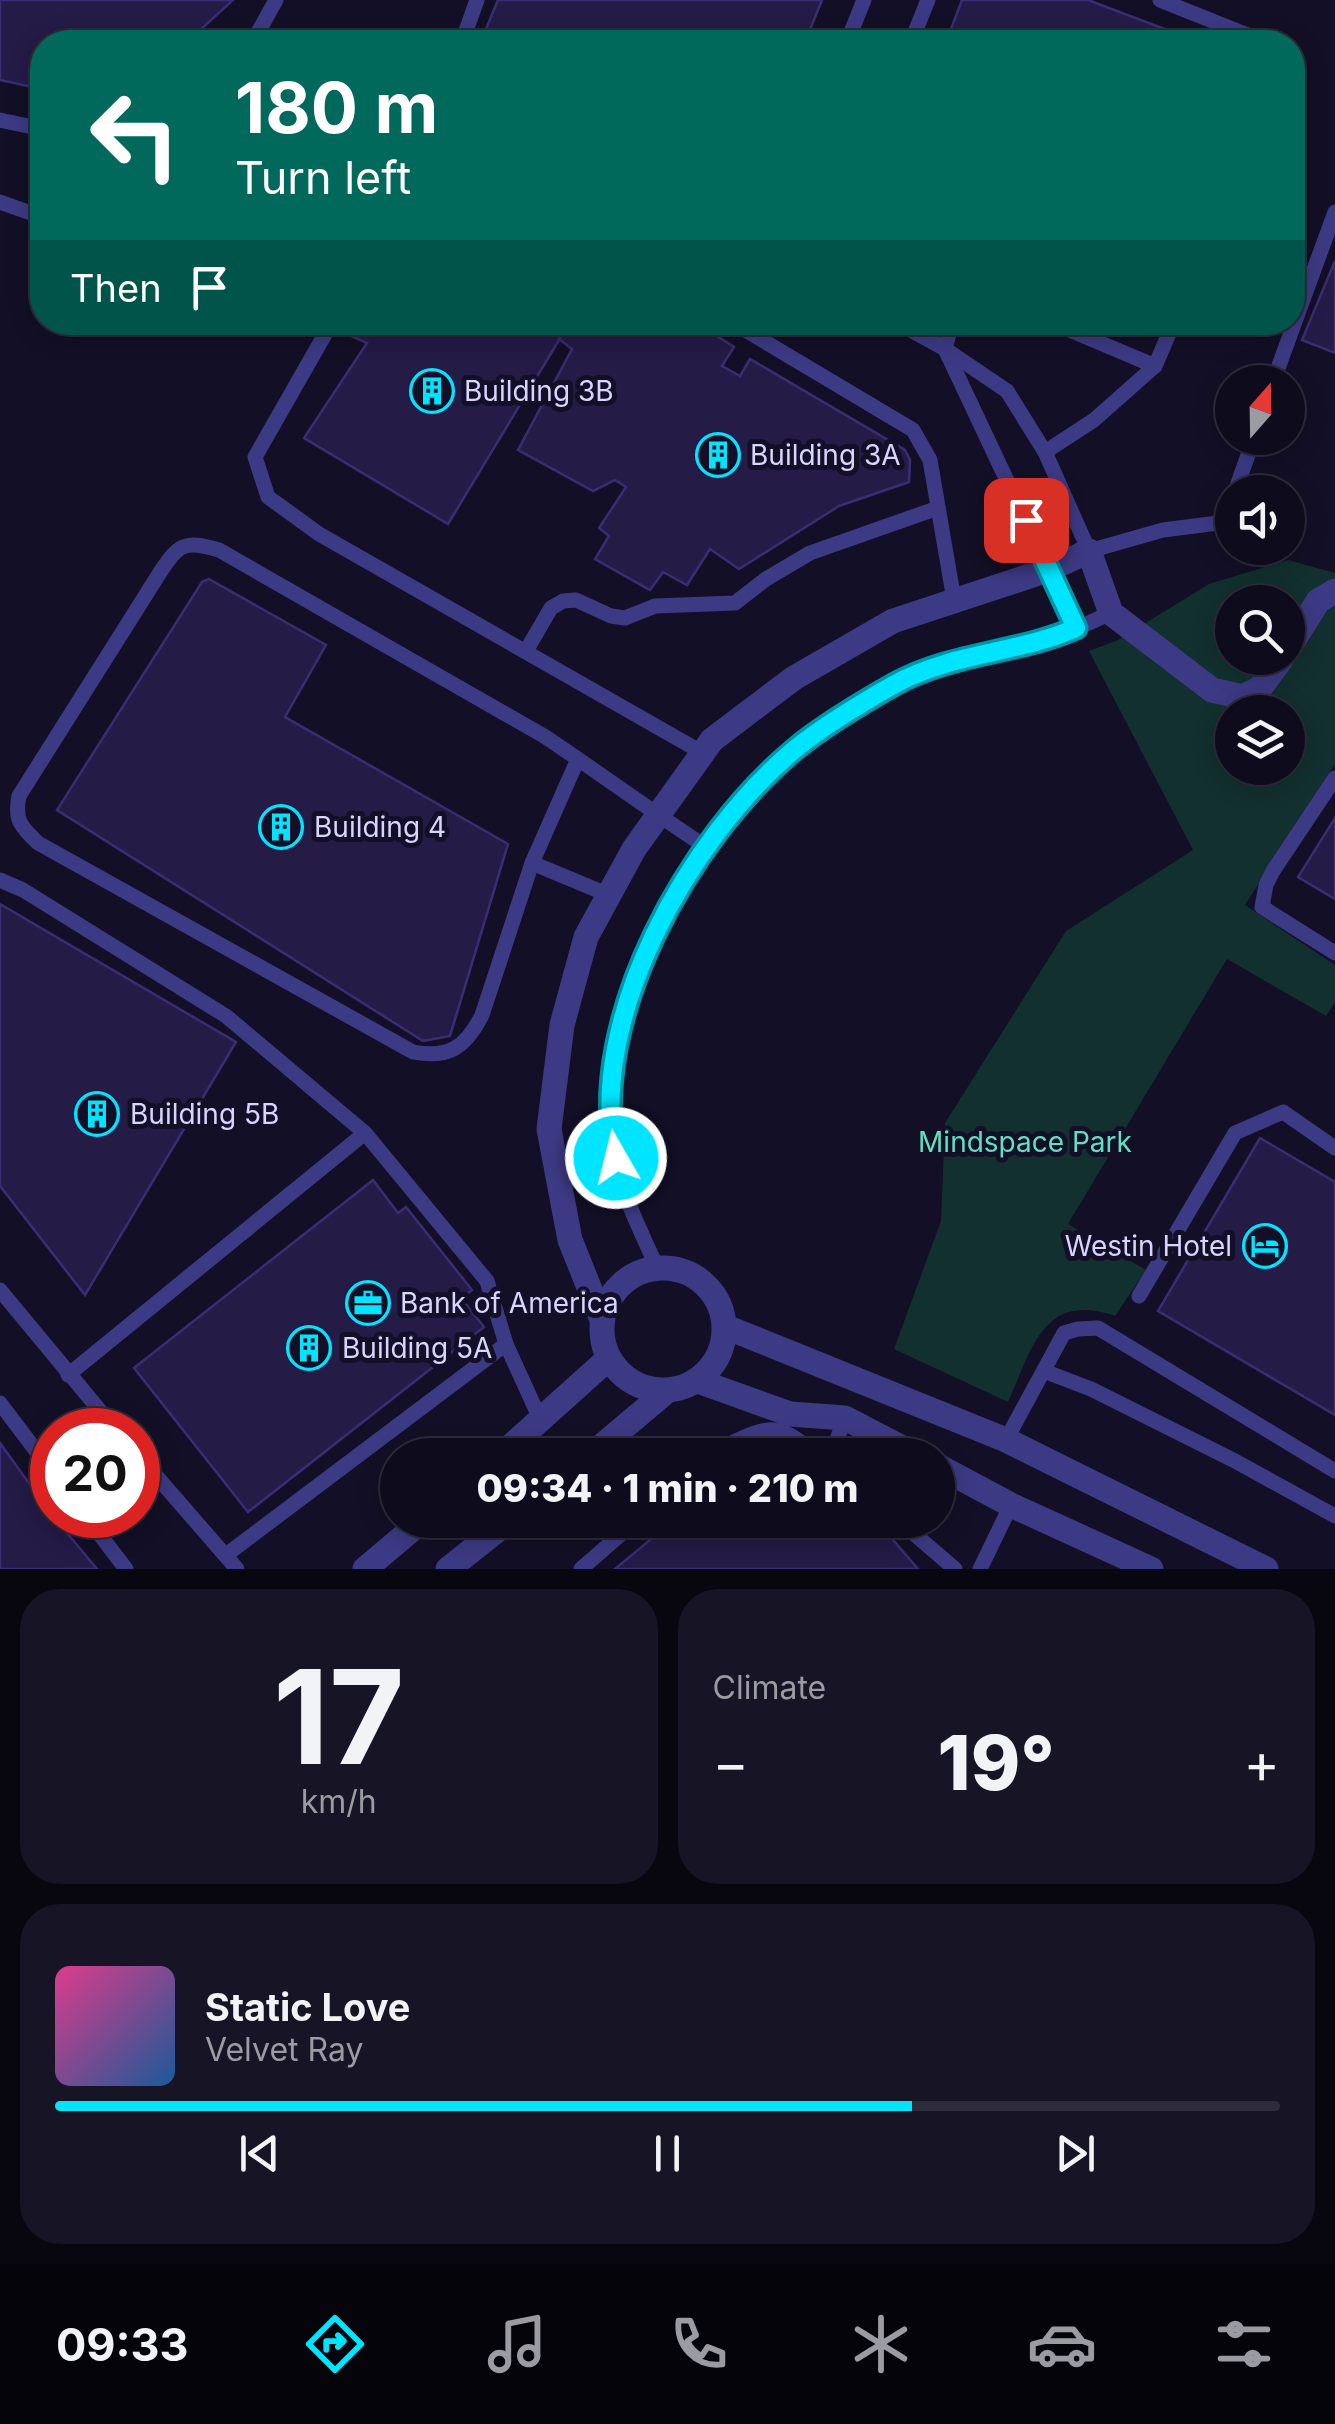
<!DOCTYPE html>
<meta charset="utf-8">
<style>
:root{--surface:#0e0b1c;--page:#171425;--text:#f1f3f6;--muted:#9b9ba3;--line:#2e2b3b;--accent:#00e5ff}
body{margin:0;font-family:Inter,sans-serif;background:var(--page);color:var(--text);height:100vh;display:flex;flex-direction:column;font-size:38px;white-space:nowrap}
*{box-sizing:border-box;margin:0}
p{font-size:32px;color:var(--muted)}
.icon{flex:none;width:55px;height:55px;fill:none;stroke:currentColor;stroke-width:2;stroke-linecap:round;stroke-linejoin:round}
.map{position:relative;height:1569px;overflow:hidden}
.details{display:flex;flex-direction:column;gap:20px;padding:20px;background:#08060f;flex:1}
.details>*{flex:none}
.top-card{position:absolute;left:30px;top:30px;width:1275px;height:305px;border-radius:40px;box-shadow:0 5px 25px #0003,0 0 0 2px var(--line);background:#00695c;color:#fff;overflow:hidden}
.needle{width:65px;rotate:20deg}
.tools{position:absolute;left:1215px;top:365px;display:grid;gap:20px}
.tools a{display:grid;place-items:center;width:90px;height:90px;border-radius:50%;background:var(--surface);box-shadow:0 5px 25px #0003,0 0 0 2px var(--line);font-size:50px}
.speed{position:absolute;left:30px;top:1408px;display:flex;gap:20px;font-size:50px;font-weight:700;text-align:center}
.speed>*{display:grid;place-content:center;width:130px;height:130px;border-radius:50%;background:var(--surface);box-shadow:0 5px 25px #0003,0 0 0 2px var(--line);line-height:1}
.speed .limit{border:15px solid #d22;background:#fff;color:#111}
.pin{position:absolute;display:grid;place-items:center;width:85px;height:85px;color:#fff;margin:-42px;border-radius:20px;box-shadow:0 5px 15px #0006}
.me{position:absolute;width:110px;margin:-55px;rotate:352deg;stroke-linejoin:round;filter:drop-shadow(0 0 8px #0008)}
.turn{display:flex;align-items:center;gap:35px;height:210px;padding:0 40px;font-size:45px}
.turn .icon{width:130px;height:130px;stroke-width:2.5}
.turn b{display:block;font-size:70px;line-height:85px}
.then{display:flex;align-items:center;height:95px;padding:0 40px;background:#0003;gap:20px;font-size:38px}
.big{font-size:75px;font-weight:800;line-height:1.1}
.details .tile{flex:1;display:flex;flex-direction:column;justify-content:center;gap:15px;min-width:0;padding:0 35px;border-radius:40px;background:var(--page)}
.details .dial{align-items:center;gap:0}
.dial b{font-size:130px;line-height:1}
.song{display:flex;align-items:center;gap:30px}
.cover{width:120px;height:120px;border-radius:15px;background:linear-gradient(135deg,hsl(330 70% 55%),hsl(210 70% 35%))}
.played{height:10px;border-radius:5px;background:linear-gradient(90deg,var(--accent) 70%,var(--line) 70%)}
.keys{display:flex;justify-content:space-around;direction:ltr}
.heat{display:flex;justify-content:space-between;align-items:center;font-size:55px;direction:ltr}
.details .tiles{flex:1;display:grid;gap:20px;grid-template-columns:1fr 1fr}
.tile:last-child{grid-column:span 2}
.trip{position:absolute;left:380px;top:1438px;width:575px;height:100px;border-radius:50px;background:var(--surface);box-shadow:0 5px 25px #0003,0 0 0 2px var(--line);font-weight:800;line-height:100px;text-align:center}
.tabs{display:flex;height:160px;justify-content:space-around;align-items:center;background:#06040b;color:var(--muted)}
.tabs .icon{width:70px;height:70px}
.tabs .on{color:var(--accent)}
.tabs b{font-size:45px;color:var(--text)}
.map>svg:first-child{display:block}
</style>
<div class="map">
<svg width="1335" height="1569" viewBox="0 0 1335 1569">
<rect width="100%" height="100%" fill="#130f26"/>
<path fill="#12302f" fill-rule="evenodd" d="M1288,560L1335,573V764L1245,905L1335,965V1002L1326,1016L1227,959L1068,1224L1146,1270L1115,1316C1043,1291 1032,1349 1008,1402L894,1349L941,1221L945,1123L1066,931L1193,850L1089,651L1118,640L1209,584ZM1232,602H1288V658H1232ZM1232,712H1288V768H1232Z"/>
<g fill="#241b47" stroke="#3b2d73" stroke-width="2.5">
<polygon points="0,0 233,0 187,42 42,42 42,89 0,80"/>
<polygon points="498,0 822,0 805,42 520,42 486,29"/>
<polygon points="962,0 1088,0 1199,42 946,42"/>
<polygon points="1335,261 1335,353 1302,340"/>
<polygon points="345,322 570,322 448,524 304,438 367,343 340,331"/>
<polygon points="570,322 695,322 734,347 722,366 740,376 750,359 905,450 910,460 909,482 839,506 739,569 710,549 687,585 663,572 650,590 595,559 609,536 599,528 626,487 615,480 593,491 518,450 572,349 559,339"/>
<polygon points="209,579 326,645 285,717 508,844 450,1036 423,1041 57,810 202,582"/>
<polygon points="1335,818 1335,899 1298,877"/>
<polygon points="0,904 236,1042 85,1295 0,1186"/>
<polygon points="1260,1138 1335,1182 1335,1415 1158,1311"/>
<polygon points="373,1180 398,1213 406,1207 472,1290 461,1298 484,1327 248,1512 134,1368"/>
<polygon points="774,1436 790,1455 752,1455"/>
<polygon points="0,1443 52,1515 97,1569 0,1569"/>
<polygon points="674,1520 876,1520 918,1569 615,1569"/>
</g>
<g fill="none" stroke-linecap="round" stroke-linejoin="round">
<g stroke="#3d3a85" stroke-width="15">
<polyline points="1160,0 1265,42"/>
<polyline points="249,42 256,36 276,0"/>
<polyline points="462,42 477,0"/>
<polyline points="847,42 864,0"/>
<polyline points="911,42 928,0"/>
<polyline points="0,120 42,129"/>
<polyline points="0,202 42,217"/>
<polyline points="332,322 255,457 268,497 319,534 703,753"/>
<polyline points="732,322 913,430 930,460 954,600"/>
<polyline points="896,322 945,349 952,322"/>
<polyline points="1051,322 1155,366"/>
<polyline points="1273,382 1335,212"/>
<polyline points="1045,452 1094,420 1155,366 1174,322"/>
<polyline points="1235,492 1254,438"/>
<polyline points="1076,627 945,349 1007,391 1045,452 1089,551 1163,530 1218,523 1232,500"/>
<polyline points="526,651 551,608 563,601 576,600 611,616 625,618 655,606 735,603 766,579 810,553 938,508"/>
<path d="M578,759L532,863L482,1015C466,1047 449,1059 413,1052L38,843C21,827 14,820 19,796L159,574C179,544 183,540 219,550L544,736C598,772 651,811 706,847"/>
<polyline points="1335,778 1273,871 1266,885 1262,907 1335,953"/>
<polyline points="532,863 609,895"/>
<polyline points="0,880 23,890 226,1016 365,1133 487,1281 506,1344 541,1421"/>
<path d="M657,1267C636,1222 612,1173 609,1123C601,993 698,835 792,751C809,737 831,726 850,714C866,703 883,689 901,681C950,660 1004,651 1055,636C1074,631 1092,621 1111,613"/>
<polyline points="0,1290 116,1430"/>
<polyline points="1139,1296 1235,1133 1283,1112 1335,1148"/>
<polyline points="1044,1371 1091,1389 1235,1461 1335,1516"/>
<polyline points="68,1375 365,1133"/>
<polyline points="0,1403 52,1472"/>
<polyline points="1006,1440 1064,1333 1078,1329 1098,1328 1335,1471"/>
<polyline points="138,1455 237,1569"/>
<path d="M712,1455C721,1447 729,1444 740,1439C780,1420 785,1432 819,1455"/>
<polyline points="831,1455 845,1418"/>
<polyline points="85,1515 126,1569"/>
<polyline points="898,1520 955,1569"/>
<polyline points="226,1555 506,1344"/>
<polyline points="581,1569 637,1520"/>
<polyline points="980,1569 1011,1505"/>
</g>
<g stroke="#3d3a85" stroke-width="25">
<polyline points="1288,649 1318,601 1335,591"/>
<polyline points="601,1317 570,1240 549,1129 562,1025 586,937 634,849 712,740 794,678 893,621 1048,570 1089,551 1111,613 1212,690 1243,697 1260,688 1282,658"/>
</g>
<g stroke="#3d3a85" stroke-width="25">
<circle cx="663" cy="1329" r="61"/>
<polyline points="726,1327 1006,1440 1266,1569"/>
<polyline points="698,1381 790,1414 845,1418 916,1455"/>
<polyline points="501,1455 608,1359"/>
<polyline points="591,1455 667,1391"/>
<polyline points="938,1466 1011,1505 1151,1569"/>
<polyline points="365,1569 423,1520"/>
<polyline points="448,1569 510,1520"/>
</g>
</g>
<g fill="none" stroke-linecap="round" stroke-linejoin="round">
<g stroke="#0095a6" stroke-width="25">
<path id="route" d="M616,1158C585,1020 690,837 794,750C820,728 865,701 895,684C951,653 1019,653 1076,628L1026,520"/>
</g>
<use href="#route" stroke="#00e5ff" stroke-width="18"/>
</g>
<defs>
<g id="building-ring" transform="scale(2.25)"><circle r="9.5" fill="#130f26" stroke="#00e5ff" stroke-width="1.5"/><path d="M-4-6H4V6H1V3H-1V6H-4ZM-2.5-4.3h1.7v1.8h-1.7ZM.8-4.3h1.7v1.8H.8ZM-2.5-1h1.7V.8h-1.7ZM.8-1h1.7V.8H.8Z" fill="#00e5ff"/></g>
<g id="hotel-ring" transform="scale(2.25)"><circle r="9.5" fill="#130f26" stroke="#00e5ff" stroke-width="1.5"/><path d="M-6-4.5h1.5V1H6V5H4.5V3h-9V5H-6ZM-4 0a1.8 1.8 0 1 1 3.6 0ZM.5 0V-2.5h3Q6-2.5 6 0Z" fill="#00e5ff"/></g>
<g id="office-ring" transform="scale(2.25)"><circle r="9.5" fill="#130f26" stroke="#00e5ff" stroke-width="1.5"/><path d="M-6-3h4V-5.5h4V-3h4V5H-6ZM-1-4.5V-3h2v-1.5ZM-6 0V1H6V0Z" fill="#00e5ff"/></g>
</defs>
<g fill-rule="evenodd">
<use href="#building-ring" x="432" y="391"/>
<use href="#building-ring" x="718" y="455"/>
<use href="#building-ring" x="281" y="827"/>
<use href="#building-ring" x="97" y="1114"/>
<use href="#hotel-ring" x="1265" y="1246"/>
<use href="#office-ring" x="368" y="1303"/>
<use href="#building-ring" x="309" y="1348"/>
</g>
<g text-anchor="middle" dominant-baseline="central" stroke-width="10" stroke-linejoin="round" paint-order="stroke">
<g font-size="28" fill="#d9d4ff" stroke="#130f26" text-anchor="start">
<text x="464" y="391">Building 3B</text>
<text x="750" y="455">Building 3A</text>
<text x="314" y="827">Building 4</text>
<text x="130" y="1114">Building 5B</text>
<text x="1232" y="1246" text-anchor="end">Westin Hotel</text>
<text x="400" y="1303">Bank of America</text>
<text x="342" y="1348">Building 5A</text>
</g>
<g font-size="28" fill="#5fe0c0" stroke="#130f26">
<text x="1025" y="1142">Mindspace Park</text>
</g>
</g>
</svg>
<div class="tools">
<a><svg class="needle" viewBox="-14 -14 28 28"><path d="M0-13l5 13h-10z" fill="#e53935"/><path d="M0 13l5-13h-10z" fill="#9b9ba3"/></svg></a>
<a><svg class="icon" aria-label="sound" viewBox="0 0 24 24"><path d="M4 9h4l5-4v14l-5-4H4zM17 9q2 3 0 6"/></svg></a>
<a><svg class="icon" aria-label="search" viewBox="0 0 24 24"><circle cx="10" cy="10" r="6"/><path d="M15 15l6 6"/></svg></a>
<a><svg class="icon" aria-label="layers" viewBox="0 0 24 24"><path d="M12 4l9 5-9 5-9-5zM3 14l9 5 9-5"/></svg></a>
</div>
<div class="speed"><div class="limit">20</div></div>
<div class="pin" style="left:1026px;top:520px;background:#d93025"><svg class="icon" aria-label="arrive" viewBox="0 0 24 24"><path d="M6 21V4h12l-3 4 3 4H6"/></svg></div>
<svg class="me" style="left:616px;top:1158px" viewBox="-20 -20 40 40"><circle r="17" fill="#00e5ff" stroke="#fff" stroke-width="3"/><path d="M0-11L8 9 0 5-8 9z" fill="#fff"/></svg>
<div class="trip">09:34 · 1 min · 210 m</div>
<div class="top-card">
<div class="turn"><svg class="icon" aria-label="left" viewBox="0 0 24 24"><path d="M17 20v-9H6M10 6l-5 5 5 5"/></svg><div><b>180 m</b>Turn left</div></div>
<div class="then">Then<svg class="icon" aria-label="arrive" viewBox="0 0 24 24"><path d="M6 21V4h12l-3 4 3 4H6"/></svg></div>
</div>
</div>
<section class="details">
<div class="tiles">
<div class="tile dial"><b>17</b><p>km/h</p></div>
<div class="tile"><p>Climate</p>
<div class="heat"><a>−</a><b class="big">19°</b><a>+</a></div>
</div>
<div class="tile">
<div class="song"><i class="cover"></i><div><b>Static Love</b><p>Velvet Ray</p></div></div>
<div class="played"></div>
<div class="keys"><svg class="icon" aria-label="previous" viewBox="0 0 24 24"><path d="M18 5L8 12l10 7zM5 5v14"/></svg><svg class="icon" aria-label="pause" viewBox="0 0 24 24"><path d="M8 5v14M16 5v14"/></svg><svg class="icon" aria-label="next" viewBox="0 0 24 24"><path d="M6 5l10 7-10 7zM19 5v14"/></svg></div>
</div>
</div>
</section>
<nav class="tabs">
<b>09:33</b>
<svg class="icon on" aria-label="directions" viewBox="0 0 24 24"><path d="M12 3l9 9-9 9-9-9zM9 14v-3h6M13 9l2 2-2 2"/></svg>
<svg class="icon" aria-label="music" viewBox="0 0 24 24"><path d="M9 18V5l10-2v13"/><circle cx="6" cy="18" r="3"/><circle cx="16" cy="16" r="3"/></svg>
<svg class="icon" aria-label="phone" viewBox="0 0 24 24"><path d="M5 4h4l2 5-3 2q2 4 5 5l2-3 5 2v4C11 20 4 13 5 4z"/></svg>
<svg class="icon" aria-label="climate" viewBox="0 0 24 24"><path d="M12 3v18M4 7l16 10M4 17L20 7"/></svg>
<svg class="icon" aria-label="car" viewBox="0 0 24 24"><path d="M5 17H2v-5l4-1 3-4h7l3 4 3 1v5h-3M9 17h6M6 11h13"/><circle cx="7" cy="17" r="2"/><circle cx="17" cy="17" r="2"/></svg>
<svg class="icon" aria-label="filters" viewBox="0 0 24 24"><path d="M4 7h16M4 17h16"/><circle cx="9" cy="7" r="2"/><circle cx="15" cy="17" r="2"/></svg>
</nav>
